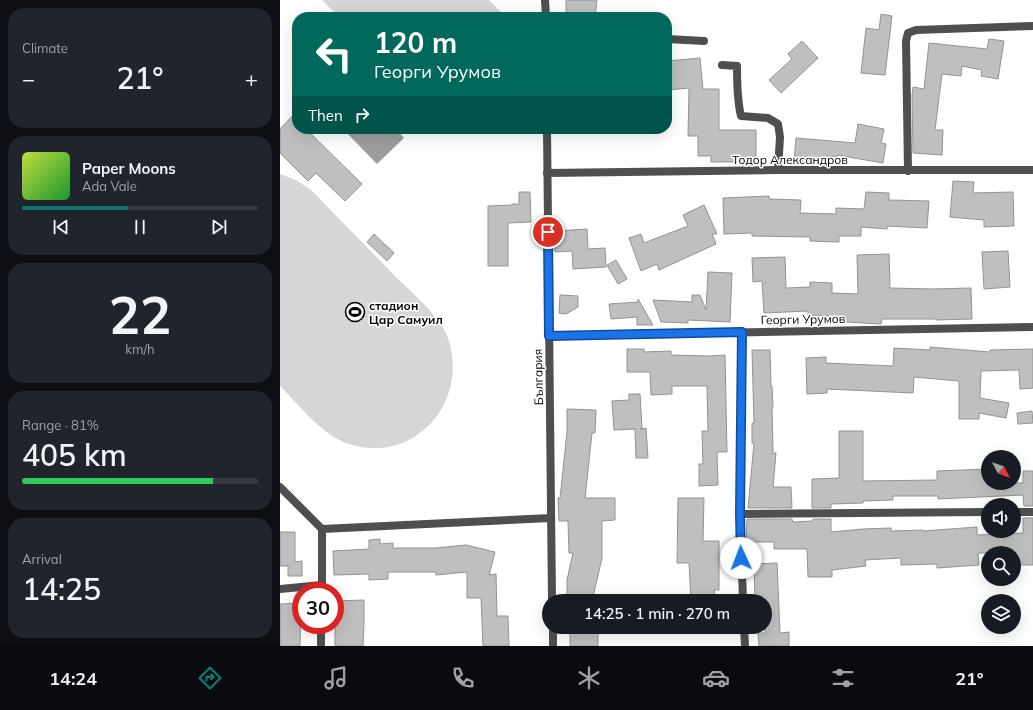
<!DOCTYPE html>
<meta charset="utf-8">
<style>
:root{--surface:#171b24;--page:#20242c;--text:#f1f3f6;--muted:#9ea1a6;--line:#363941;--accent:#0f766e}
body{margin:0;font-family:Mulish,sans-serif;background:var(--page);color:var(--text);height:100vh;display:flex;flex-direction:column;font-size:15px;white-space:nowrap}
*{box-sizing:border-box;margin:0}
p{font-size:13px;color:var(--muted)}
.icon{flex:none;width:22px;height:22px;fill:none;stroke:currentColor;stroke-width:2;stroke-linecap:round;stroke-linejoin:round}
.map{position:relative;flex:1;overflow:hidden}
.sheet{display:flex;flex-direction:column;gap:8px;padding:8px;background:#0d0f14;width:280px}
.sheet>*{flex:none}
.top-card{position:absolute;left:12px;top:12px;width:380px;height:122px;border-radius:16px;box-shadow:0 4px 16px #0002;background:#00695c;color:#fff;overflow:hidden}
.needle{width:26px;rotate:131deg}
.fabs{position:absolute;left:701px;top:450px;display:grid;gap:8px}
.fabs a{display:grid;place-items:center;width:40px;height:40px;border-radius:50%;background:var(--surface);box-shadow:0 4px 16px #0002;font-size:20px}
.speed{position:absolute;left:12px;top:582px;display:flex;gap:8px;font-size:20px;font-weight:700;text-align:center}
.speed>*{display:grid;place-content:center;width:52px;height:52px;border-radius:50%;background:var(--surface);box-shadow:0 4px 16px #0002;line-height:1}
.speed .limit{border:6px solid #d22;background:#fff;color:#111}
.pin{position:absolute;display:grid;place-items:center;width:34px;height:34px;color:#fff;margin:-17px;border:2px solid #fff;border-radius:50%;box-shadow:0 1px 4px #0007}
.me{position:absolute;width:44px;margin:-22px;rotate:358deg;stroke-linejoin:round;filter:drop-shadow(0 0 3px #0008)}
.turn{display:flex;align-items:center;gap:14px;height:84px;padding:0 16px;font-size:18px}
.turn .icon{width:52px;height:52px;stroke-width:2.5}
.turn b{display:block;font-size:28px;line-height:34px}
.then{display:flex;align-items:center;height:38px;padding:0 16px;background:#0003;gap:8px;font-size:15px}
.big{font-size:30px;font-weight:600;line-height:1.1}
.sheet .tile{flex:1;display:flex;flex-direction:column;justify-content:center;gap:6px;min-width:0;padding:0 14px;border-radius:16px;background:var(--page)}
.sheet .dial{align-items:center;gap:0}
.dial b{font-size:52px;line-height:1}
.song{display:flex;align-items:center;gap:12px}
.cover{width:48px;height:48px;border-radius:6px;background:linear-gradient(135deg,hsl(70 70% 55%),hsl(130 70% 35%))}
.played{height:4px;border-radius:2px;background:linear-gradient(90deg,var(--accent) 45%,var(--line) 45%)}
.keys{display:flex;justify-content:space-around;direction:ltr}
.heat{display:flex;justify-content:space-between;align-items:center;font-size:22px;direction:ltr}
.charge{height:6px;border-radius:3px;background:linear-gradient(90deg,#34c759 81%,var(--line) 0)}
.trip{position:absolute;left:262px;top:594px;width:230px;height:40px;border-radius:20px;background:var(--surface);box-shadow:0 4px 16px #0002;font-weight:600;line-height:40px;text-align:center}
.tabs{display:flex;height:64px;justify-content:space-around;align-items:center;background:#090b0e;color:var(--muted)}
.tabs .icon{width:28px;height:28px}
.tabs .on{color:var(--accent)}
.tabs b{font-size:18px;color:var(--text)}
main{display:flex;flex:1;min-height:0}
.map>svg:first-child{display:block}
</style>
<main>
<section class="sheet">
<div class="tile"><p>Climate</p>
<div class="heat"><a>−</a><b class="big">21°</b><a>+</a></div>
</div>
<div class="tile">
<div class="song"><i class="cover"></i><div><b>Paper Moons</b><p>Ada Vale</p></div></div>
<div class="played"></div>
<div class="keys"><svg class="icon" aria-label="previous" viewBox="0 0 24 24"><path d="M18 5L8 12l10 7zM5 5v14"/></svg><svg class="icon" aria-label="pause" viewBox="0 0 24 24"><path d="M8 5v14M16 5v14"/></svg><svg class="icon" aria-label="next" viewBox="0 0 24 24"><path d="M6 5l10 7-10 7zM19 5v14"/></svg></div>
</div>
<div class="tile dial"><b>22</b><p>km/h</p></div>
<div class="tile"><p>Range · 81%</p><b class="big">405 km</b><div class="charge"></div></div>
<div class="tile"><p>Arrival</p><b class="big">14:25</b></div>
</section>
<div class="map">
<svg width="753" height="646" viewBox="0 0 753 646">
<rect width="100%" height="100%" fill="#fff"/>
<g fill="#d6d6d6">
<polygon points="42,0 209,0 226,17 59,17"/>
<path d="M0,174L16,180L31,190C59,219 87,247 115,276C133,294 162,317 169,341C188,404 133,465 69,444C43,436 19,405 0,386Z"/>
</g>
<polygon fill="#9d9d9d" points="63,129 116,129 124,138 97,164"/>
<g fill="#bfbfbf" stroke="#939393">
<polygon points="286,0 317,0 315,17 286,17"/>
<polygon points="601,14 612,16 605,75 581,73 586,28 599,30"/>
<polygon points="709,39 724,41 718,79 701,76 702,70 682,66 681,76 662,74 655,130 663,130 662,155 633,153 632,96 633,87 644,89 649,43 707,49"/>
<polygon points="522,41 538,58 501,93 489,80 512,59 508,54"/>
<polygon points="420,58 423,89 439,89 439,130 476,130 476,162 431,162 431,156 418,156 418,136 408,136 409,88 387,90 387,61"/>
<polygon points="17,111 17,129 26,129 82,184 65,201 36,173 28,181 0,153 0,129"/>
<polygon points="578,124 604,129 601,143 606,144 603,163 557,155 557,157 546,156 545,163 514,161 516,138 575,143"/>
<polygon points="673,181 694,182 693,193 733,192 734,226 704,227 704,220 670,217"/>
<polygon points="239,192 250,192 251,222 228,223 228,266 208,266 208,206 232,205 232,204 239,204"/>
<polygon points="586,192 609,193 609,200 649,201 647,228 607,226 607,229 581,227 581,236 559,236 559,242 530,241 530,237 472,236 472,233 444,234 443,198 489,196 489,199 521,200 520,213 556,214 556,208 584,209"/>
<polygon points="424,205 437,234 432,234 436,244 379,270 377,264 361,271 349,238 361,234 364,243 408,226 403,215"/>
<polygon points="307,229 308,249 325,248 326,267 293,269 292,251 275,252 274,231"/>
<polygon points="94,234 114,253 107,261 87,242"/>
<polygon points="728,251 730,287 704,289 702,252"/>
<polygon points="609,254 610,288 653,289 691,288 692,319 656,320 656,319 602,319 601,324 549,321 549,316 528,315 528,311 484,313 482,281 473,282 472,258 505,257 506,288 530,287 530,282 552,283 552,293 578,294 577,255"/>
<polygon points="336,260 347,279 338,284 327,265"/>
<polygon points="428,272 452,273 450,322 408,320 408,323 381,322 373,300 412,302 412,295 420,295 426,310"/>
<polygon points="280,295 298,296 298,307 286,314 279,313"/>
<polygon points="358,299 373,325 357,325 357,317 331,319 329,304 358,302"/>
<polygon points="650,347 710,352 710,350 753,349 753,388 740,389 739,370 701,371 700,398 729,403 726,418 699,413 699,419 679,419 679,381 634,377 633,393 547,389 547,393 527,394 526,358 546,357 546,363 613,366 614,348 650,350"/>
<polygon points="347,349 364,349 364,352 391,351 391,355 429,356 445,355 447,452 437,452 438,485 419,486 419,464 423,464 422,431 428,431 427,386 392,386 392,394 371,395 370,372 347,372"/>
<polygon points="472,350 490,350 491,386 492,386 493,407 492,407 493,453 496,453 493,487 511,487 512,508 468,508 474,443 472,443 472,423 474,423"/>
<polygon points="349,394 360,394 362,428 360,429 366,428 368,458 356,458 355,429 334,430 332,401 349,400"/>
<polygon points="287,409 316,410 315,433 312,433 305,498 335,498 335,520 322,521 322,558 312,601 287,601 287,580 293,553 289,553 288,521 279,521 278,498 280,498 287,432"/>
<polygon points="752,411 753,423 738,424 737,413"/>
<polygon points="559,431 583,431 583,481 657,480 657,471 708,469 708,483 743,483 743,471 753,471 753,506 744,506 743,495 658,499 658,496 613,496 613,500 583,501 583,503 551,504 551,508 532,508 532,479 559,478"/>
<polygon points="398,498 424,498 423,541 439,541 439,590 434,590 436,601 411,601 409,563 397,563"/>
<polygon points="743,518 753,518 753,565 734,565 734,553 698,553 699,565 657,568 657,564 621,565 621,558 585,560 586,566 552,570 552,577 528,577 527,549 494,549 494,542 466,542 467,519 512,519 513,522 533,521 533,519 551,519 551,532 583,529 611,528 611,531 643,530 643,531 697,527 697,535 743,533"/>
<polygon points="0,532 15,532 15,562 22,561 22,576 8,576 8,566 0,566"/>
<polygon points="100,539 100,544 113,543 113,548 156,548 186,545 215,552 209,575 216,574 217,616 228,616 229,646 203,646 201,598 187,598 187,572 156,575 156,572 108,572 108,579 89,580 89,574 54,575 53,551 89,549 89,540"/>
<polygon points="497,563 500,633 509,632 509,646 479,646 478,633 485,633 485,601 475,601 474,564"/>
<polygon points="84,600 84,623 83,646 55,646 55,601"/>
<polygon points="21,603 20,646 0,646 0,604"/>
<polygon points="290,632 318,633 318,646 290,646"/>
</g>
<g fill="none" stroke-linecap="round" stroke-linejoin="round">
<g stroke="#4f4f4f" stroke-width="8">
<polyline points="265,0 266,17"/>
<polyline points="387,39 424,41"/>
<path d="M442,65L457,66C457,83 457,100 461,116L488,118L498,124L500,137L498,170"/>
<polyline points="267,129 272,601"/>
<polyline points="628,171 626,41 628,33 636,30 753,26"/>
<polyline points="267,173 498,170 753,170"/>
<polyline points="462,332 460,514 463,601"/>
<polyline points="269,336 753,327"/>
<polyline points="0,487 42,529 271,518"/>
<polyline points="734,512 753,512"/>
<polyline points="460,514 708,512"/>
<polyline points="0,589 42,585"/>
<polyline points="42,591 42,529"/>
<polyline points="273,627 273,646"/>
<polyline points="464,627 465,646"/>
<polyline points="41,646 41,625"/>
</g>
</g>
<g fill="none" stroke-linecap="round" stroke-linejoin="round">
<g stroke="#114b97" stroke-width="10">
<polyline id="route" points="268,232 269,336 462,332 460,514 461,558"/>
</g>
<use href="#route" stroke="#1a73e8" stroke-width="7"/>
</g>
<defs>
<g id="stadium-ring" transform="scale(1)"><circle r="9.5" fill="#fff" stroke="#000" stroke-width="1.5"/><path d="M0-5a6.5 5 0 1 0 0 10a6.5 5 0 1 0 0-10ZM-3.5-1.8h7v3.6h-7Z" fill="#000"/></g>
</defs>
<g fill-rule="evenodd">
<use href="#stadium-ring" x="75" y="312"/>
</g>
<g text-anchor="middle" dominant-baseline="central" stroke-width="3" stroke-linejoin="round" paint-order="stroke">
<g font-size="12" fill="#000" stroke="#fff">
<text x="510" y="159">Тодор Александров</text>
<text transform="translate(523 319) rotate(-1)">Георги Урумов</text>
<text transform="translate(258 377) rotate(-91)">България</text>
</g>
<g font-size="12" font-weight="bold" fill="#000" stroke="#fff" text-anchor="start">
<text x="89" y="305">стадион<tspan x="89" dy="14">Цар Самуил</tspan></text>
</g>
</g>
</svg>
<div class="fabs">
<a><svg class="needle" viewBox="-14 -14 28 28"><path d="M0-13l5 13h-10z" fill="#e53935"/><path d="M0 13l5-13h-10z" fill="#9ea1a6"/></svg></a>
<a><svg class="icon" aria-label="sound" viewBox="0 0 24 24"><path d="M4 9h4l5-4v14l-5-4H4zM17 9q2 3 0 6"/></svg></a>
<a><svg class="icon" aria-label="search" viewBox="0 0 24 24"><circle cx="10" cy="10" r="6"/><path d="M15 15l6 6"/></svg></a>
<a><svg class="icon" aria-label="layers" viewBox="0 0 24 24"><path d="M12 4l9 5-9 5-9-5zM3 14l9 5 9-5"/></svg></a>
</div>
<div class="speed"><div class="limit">30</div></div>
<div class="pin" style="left:268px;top:232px;background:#d93025"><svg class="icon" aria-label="arrive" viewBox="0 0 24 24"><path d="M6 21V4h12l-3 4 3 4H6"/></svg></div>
<svg class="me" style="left:461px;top:558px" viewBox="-20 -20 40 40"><circle r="19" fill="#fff"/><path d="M0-13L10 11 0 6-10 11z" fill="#1a73e8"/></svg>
<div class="trip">14:25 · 1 min · 270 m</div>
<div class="top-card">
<div class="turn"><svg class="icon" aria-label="left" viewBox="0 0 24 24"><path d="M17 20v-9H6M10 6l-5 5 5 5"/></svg><div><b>120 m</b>Георги Урумов</div></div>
<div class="then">Then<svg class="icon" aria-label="right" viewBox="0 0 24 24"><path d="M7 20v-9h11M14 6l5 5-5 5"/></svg></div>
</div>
</div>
</main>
<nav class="tabs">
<b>14:24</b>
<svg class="icon on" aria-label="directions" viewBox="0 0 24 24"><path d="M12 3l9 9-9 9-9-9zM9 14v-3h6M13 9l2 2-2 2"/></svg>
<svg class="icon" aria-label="music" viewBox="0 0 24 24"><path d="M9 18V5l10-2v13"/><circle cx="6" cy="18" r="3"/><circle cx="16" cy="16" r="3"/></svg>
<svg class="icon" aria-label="phone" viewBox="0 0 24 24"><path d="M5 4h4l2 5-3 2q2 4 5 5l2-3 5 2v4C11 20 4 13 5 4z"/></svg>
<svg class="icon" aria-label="climate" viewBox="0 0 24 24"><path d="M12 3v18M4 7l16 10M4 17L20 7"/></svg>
<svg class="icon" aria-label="car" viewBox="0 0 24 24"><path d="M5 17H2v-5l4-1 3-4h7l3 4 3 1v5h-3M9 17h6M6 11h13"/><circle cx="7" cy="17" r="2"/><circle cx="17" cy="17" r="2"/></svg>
<svg class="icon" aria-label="filters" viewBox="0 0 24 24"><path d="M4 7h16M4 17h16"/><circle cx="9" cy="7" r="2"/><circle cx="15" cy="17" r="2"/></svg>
<b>21°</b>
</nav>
